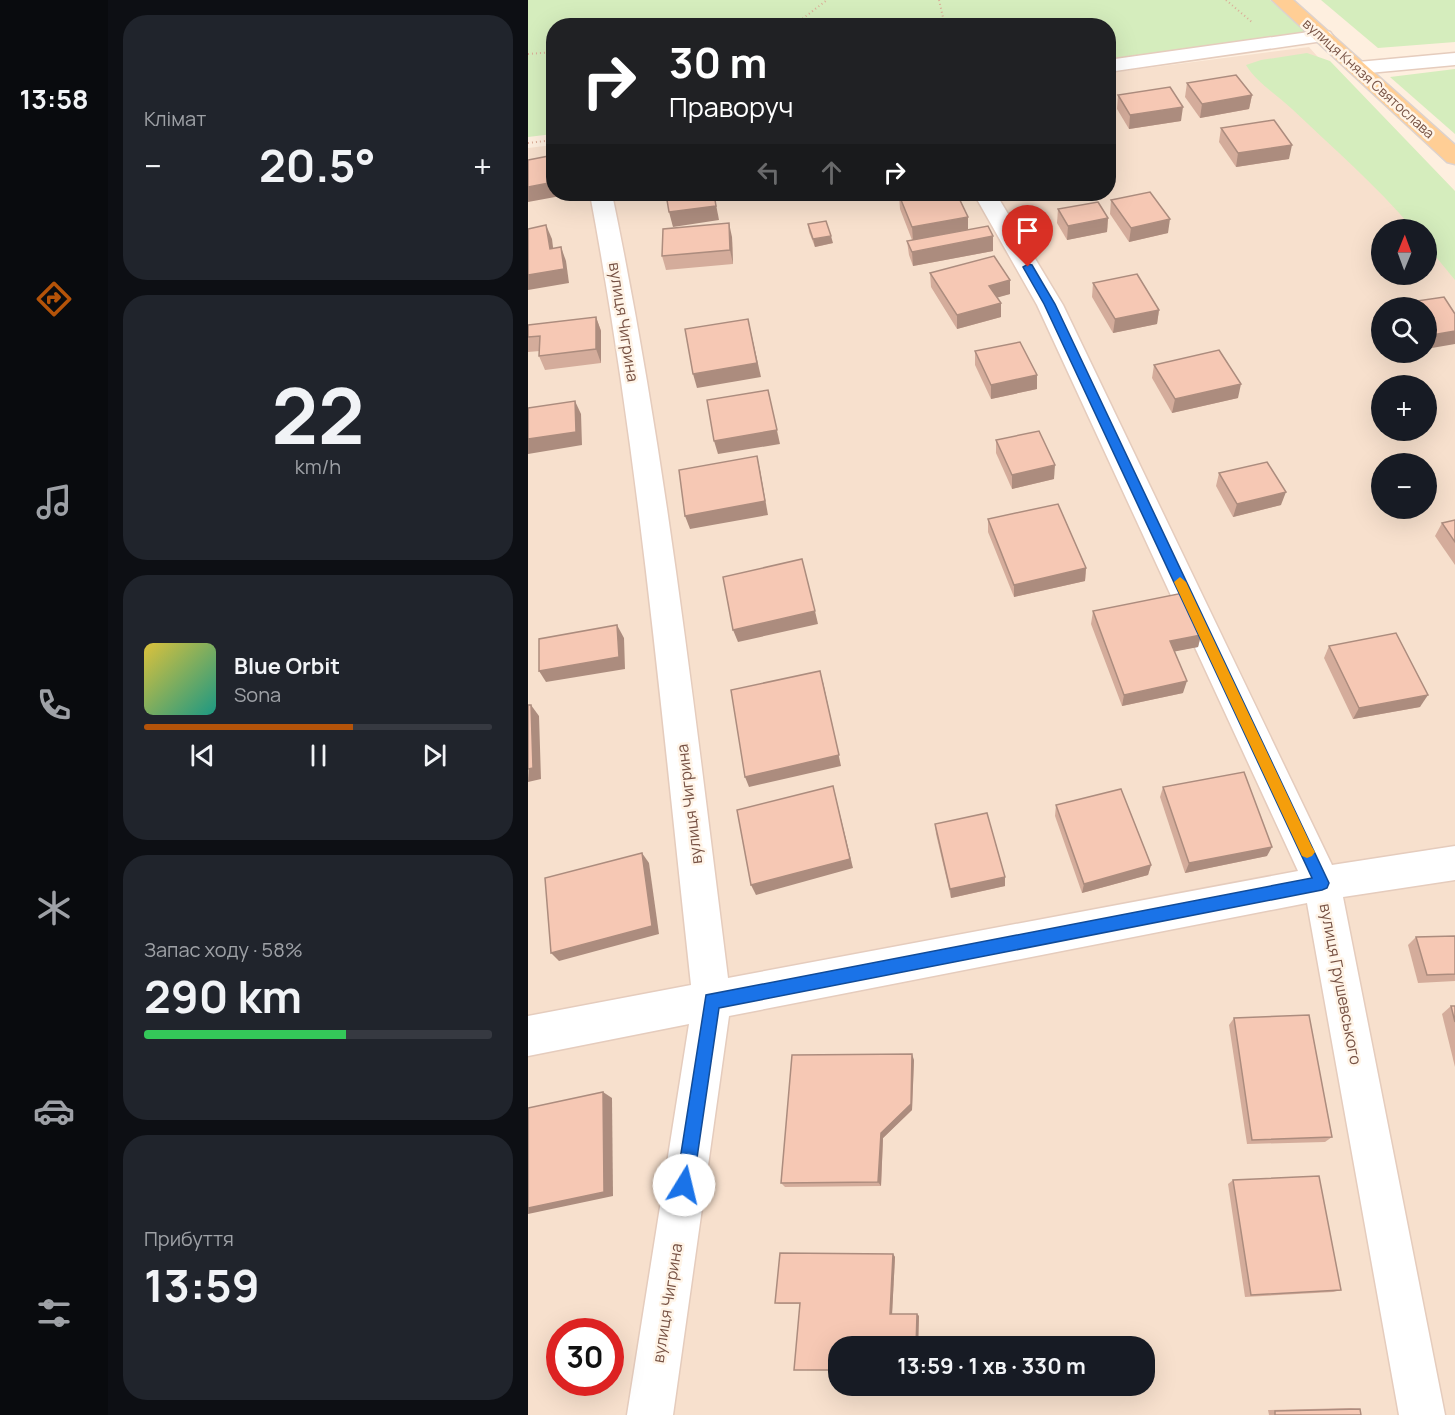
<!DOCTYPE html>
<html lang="uk">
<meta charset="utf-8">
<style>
:root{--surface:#171b24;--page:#20242c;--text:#f1f3f6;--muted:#9ea1a6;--line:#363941;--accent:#b45309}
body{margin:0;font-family:Manrope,sans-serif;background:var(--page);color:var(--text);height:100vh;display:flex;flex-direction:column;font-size:22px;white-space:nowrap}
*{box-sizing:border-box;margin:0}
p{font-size:20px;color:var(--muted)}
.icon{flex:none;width:33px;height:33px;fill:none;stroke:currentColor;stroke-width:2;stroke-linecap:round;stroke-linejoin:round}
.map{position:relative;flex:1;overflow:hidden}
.sheet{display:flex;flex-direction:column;gap:15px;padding:15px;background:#0d0f14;width:420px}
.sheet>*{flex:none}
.hud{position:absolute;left:18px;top:18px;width:570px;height:183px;border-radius:24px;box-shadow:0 6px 24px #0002;background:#202124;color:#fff;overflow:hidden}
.needle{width:39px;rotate:1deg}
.buttons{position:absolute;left:843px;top:219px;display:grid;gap:12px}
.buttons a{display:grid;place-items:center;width:66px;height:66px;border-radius:50%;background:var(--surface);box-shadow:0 6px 24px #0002;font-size:30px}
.speed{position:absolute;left:18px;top:1318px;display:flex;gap:12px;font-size:30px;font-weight:700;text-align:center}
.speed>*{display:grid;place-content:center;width:78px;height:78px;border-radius:50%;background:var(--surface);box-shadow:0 6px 24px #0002;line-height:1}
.speed .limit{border:9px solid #d22;background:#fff;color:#111}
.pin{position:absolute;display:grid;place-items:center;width:51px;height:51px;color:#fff;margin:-62px -26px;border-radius:50% 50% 50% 0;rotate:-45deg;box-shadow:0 0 6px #0007}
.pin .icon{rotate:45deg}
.me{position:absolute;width:66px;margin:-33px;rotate:9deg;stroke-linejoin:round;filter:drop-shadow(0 0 4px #0008)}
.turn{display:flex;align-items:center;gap:21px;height:126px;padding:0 24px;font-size:27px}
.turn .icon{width:78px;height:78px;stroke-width:2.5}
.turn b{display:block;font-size:42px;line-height:51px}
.lanes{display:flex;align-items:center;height:57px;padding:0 24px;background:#0003;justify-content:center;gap:30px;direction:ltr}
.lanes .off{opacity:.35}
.big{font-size:45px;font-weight:700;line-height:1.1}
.sheet .card{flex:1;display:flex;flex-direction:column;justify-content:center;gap:9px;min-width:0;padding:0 21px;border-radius:24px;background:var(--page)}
.sheet .dial{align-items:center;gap:0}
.dial b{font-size:78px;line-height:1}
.song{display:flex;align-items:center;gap:18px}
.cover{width:72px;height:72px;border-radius:9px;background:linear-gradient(135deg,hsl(50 70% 55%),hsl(170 70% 35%))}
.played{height:6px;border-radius:3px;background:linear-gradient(90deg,var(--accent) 60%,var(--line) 60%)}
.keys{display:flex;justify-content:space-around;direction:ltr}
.heat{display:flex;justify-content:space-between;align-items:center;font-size:33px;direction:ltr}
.charge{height:9px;border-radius:4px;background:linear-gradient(90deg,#34c759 58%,var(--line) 0)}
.trip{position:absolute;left:300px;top:1336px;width:327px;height:60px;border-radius:24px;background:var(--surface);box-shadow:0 6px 24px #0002;font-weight:700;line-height:60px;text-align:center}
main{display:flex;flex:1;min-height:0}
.menu{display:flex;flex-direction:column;width:108px;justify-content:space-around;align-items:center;background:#090b0e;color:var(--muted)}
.menu .icon{width:42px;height:42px}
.menu .current{color:var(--accent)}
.menu b{font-size:27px;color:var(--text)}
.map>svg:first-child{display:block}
</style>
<main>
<nav class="menu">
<b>13:58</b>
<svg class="icon current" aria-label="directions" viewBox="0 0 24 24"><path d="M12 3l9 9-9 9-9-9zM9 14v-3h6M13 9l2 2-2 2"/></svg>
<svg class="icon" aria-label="music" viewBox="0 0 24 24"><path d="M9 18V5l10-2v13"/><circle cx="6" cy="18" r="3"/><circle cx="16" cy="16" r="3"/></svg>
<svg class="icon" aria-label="phone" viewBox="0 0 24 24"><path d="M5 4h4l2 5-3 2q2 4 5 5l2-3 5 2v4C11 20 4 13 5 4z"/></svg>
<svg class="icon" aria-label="climate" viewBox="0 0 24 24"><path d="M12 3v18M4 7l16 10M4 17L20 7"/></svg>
<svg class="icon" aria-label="car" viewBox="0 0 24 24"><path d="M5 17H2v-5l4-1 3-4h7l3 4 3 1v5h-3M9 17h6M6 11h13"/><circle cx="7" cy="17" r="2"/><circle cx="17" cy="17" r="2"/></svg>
<svg class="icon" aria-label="filters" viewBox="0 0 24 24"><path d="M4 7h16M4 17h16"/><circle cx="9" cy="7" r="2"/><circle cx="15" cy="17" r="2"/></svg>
</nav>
<section class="sheet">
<div class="card"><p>Клімат</p>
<div class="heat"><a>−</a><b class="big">20.5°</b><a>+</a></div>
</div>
<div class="card dial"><b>22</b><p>km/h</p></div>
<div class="card">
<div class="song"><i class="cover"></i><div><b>Blue Orbit</b><p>Sona</p></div></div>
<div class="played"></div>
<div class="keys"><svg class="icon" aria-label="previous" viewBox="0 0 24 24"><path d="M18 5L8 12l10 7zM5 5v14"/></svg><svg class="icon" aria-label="pause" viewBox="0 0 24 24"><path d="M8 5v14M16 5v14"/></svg><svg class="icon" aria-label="next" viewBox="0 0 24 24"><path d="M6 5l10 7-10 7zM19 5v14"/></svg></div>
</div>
<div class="card"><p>Запас ходу · 58%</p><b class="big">290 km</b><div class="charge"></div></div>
<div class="card"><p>Прибуття</p><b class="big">13:59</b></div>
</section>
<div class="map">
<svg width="927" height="1415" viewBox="0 0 927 1415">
<rect width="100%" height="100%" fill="#feefdf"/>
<path fill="#f7e0cd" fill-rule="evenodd" d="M781,47L927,211V1415H0V148L25,145L26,194H580L581,73ZM854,230H898V274H854ZM854,308H898V352H854ZM854,386H898V430H854ZM854,464H898V508H854ZM32,1332H82V1383H32ZM310,1347H616V1386H310Z"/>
<g fill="#d5edbd">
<polygon points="0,0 742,0 788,40 581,66 580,26 26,26 25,134 0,137"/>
<polygon points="793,0 927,0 927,42 850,48"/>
<path d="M779,53L802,61L927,191V280L899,246L898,230L885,229C849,186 805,148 764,109C748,94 729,83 718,65L733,60Z"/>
<polygon points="927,69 927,134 862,77"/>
</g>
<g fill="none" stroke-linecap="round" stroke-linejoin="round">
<g stroke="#e5ccbd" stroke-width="3">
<g id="minor">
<polygon points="795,30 802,32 805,36 802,40 580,72 580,60"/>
<polygon points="927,53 927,65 830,74 823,72 820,68 823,64 830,62"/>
<path d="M62,194H84C138,453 167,716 200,978L770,871L509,305L446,194H468L535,305L804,865L927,846V880L815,897L917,1415H871L779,903L201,1016L145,1415H99L161,1024L0,1056V1016L163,985C134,721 111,455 62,194Z"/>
</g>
</g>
<g stroke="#dcd2ce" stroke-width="3">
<polygon id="major" points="744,0 765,0 927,145 927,164 919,162"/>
</g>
<g stroke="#dbac97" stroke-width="2" stroke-dasharray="1 3" stroke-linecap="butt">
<polyline points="411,0 417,26"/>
<polyline points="698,0 725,23"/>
<polyline points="265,26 299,0"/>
<polyline points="0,54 26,52"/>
<polyline points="0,143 26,140"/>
</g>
<use href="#minor" fill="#fff" fill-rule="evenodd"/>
<use href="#major" fill="#ffce95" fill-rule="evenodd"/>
</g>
<g fill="#d4ac9b">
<polygon points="659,83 724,95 721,109 672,118 657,97"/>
<polygon points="590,95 653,121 601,129 589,109"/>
<polygon points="693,128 761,159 708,167 691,142"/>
<polygon points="371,195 440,229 465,251 385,266 381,255 379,241 384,240 372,209"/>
<polygon points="583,200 640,233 601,242 582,214"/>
<polygon points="530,209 580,218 579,232 539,240 529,223"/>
<polygon points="280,224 305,243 287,247 281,232"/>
<polygon points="204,237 205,264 138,270 134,256"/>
<polygon points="402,273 482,280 482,294 469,297 473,317 429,329 403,287"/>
<polygon points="565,283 631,310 629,324 585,333 564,297"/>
<polygon points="68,317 73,331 73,363 17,370 11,356 12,351 0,352 0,325"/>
<polygon points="447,351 509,375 509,389 463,399 447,365"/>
<polygon points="626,365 710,398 644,413 624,378"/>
<polygon points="468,440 526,479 484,489 468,453"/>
<polygon points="691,473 753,505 705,517 688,486"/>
<polygon points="460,519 558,568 557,581 486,597 460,532"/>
<polygon points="927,520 927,565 907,536 914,523"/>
<polygon points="565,611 673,635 670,647 646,651 655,693 594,706 563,624"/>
<polygon points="801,646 892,707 825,719 796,658"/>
<polygon points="635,787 739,856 657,873 632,797"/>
<polygon points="528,805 623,865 620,875 554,893 527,816"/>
<polygon points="407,824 477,877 477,886 423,898 408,834"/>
<polygon points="927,936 927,981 890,983 880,945 888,937"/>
<polygon points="923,1006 927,1006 927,1067 914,1014"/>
<polygon points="706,1018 804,1137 797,1142 719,1144 701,1025"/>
<polygon points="386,1060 384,1110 355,1138 353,1186 257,1187 253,1183"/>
<polygon points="705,1180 813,1290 805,1292 717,1297 700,1184"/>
<polygon points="365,1254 367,1257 364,1314 389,1314 391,1316 390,1347 310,1347 272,1304 252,1304 247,1303"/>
<polygon points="823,1408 832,1409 833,1415 741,1415 740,1410"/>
</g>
<g fill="#ac8c7e">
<polygon points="724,95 721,109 672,118 674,104"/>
<polygon points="655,107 653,121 601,129 602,115"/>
<polygon points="764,145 761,159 708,167 710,153"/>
<polygon points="26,182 26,194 37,194 38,195 0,202 0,187"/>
<polygon points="186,194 191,220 145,227 141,212"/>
<polygon points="440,217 440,231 385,241 384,227"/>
<polygon points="580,218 579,232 539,240 540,226"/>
<polygon points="642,219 640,233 601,242 603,228"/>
<polygon points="201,223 204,237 205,264 202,250"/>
<polygon points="18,225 24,239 27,263 22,249"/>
<polygon points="303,236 305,243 287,247 285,239"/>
<polygon points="465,236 465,251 385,266 384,252"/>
<polygon points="33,247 38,261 41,283 0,290 0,275"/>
<polygon points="482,280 482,294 461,300 461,286"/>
<polygon points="473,303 473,317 429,329 429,315"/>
<polygon points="631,310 629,324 585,333 587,319"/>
<polygon points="68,317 73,331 73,363 68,349"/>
<polygon points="220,319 233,377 169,388 165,374"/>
<polygon points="927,331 927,344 898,349 898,336"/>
<polygon points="509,375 509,389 463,399 463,385"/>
<polygon points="713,384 710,398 644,413 647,399"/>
<polygon points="240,390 252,444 190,454 186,441"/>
<polygon points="47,401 53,414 54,445 0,454 0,439"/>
<polygon points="229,456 232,470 240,515 162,529 157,516"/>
<polygon points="527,465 526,479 484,489 484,475"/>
<polygon points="758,492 753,505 705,517 709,504"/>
<polygon points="558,568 557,581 486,597 486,585"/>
<polygon points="287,611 290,624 210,642 205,630"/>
<polygon points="89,625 96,638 97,669 18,682 11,671"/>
<polygon points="673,635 670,647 639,653 642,641"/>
<polygon points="659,681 655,693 594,706 596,695"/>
<polygon points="295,682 313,766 221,787 217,777"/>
<polygon points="900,695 892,707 825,719 831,708"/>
<polygon points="3,705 11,716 13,779 0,782"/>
<polygon points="305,786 325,868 228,895 223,885"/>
<polygon points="744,847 739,856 657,873 661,863"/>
<polygon points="114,853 121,863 131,934 31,961 23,953"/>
<polygon points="623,865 620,875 554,893 556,884"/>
<polygon points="477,877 477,886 423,898 422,889"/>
<polygon points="384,1054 386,1060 384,1110 355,1138 353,1186 350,1182 353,1133"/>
<polygon points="75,1092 84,1098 85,1196 0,1214 0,1208"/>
<polygon points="365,1254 367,1257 364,1315 362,1314"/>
<polygon points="389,1314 391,1316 390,1347 388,1347"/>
</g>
<g fill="#f6c8b4" stroke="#ac8c7e" stroke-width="1.5">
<polygon points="708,75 724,95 674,104 659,83"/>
<polygon points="642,87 655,107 602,115 590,95"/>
<polygon points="746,120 764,145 710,153 693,128"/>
<polygon points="26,155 26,182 0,187 0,160"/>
<polygon points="622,192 642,219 603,228 583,200"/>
<polygon points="138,194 186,194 188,206 141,212"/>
<polygon points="381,194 429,194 440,217 384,227 371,195"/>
<polygon points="570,202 580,218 540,226 530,209"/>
<polygon points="298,221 303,236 285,239 280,224"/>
<polygon points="201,223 202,250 134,256 135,229"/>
<polygon points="18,225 22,249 33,247 36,269 0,275 0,229"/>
<polygon points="460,226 465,236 384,252 379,241"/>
<polygon points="466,256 482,280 461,286 473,303 429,315 402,273"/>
<polygon points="609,274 631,310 587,319 565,283"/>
<polygon points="916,297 927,314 927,331 898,336 898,308 878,308 875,303"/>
<polygon points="68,317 68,349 11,356 12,336 0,337 0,325"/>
<polygon points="220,319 229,363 165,374 157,329"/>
<polygon points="492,342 509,375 463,385 447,351"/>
<polygon points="691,350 713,384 647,399 626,365"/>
<polygon points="240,390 249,430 186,441 179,400"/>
<polygon points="47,401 48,432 0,439 0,408"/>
<polygon points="511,431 527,465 484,475 468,440"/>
<polygon points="229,456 237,501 157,516 151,470"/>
<polygon points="739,462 758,492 709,504 691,473"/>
<polygon points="530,504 558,568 486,585 460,519"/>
<polygon points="927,520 927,542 914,523"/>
<polygon points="274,559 287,611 205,630 195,577"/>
<polygon points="655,593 673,635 642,641 659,681 596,695 565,611"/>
<polygon points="89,625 91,657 11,671 11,639"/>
<polygon points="868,633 900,695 831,708 801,646"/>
<polygon points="292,671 311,755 217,777 203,690"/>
<polygon points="0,705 3,705 5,768 0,769"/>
<polygon points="716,772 744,847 661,863 635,787"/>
<polygon points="305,786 322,859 223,885 209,810"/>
<polygon points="593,789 623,865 556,884 528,805"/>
<polygon points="459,813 477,877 422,889 407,824"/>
<polygon points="114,853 124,926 23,953 17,878"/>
<polygon points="927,936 927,974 899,975 888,937"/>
<polygon points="923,1006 927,1006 927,1022"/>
<polygon points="781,1015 804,1137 724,1140 706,1018"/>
<polygon points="384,1054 383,1104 353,1133 350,1182 253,1183 264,1055"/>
<polygon points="75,1092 76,1192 0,1208 0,1108"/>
<polygon points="791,1176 813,1290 723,1295 705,1180"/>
<polygon points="252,1253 365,1254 362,1314 389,1314 388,1347 310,1347 310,1370 266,1370 272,1303 247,1303"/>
<polygon points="832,1409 833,1415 747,1415 747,1411"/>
</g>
<polygon fill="#1a73e8" stroke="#114b97" stroke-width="1.5" points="500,264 504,265 527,304 801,883 799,888 794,890 191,1008 165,1185 162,1191 156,1194 150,1191 148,1185 178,995 784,878 516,304 495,267"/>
<polygon fill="#f59e0b" points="652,577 658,582 784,847 787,852 784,856 779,858 774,856 646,582"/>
<g text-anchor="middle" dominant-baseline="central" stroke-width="5" stroke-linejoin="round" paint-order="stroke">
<g font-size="14" fill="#775244" stroke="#fff4e7">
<text transform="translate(841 78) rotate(42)">вулиця Князя Святослава</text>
</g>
<g font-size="16" fill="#775244" stroke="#fff4e7">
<text transform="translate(96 322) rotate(81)">вулиця Чигрина</text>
<text transform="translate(161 804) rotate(-97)">вулиця Чигрина</text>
<text transform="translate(813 984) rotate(79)">вулиця Грушевського</text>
<text transform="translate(139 1303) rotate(-81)">вулиця Чигрина</text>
</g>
</g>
</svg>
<div class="buttons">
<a><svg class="needle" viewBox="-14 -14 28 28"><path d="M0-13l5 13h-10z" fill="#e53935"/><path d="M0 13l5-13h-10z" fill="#9ea1a6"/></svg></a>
<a><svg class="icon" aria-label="search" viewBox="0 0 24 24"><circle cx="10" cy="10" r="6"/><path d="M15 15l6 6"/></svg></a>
<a>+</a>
<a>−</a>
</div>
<div class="speed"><div class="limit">30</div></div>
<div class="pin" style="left:500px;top:267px;background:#d93025"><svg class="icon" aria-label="arrive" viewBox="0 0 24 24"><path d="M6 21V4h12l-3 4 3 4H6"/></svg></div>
<svg class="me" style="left:156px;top:1185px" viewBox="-20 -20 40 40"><circle r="19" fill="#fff"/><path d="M0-13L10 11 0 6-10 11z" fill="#1a73e8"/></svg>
<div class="trip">13:59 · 1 хв · 330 m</div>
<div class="hud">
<div class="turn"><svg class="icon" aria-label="right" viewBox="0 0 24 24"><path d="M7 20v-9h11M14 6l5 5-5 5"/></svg><div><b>30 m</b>Праворуч</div></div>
<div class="lanes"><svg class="icon off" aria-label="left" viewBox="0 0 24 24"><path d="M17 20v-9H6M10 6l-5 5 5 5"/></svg><svg class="icon off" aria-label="ahead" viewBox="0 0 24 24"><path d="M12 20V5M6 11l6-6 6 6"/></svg><svg class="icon" aria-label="right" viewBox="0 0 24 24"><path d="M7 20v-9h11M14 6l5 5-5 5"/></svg></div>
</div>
</div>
</main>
